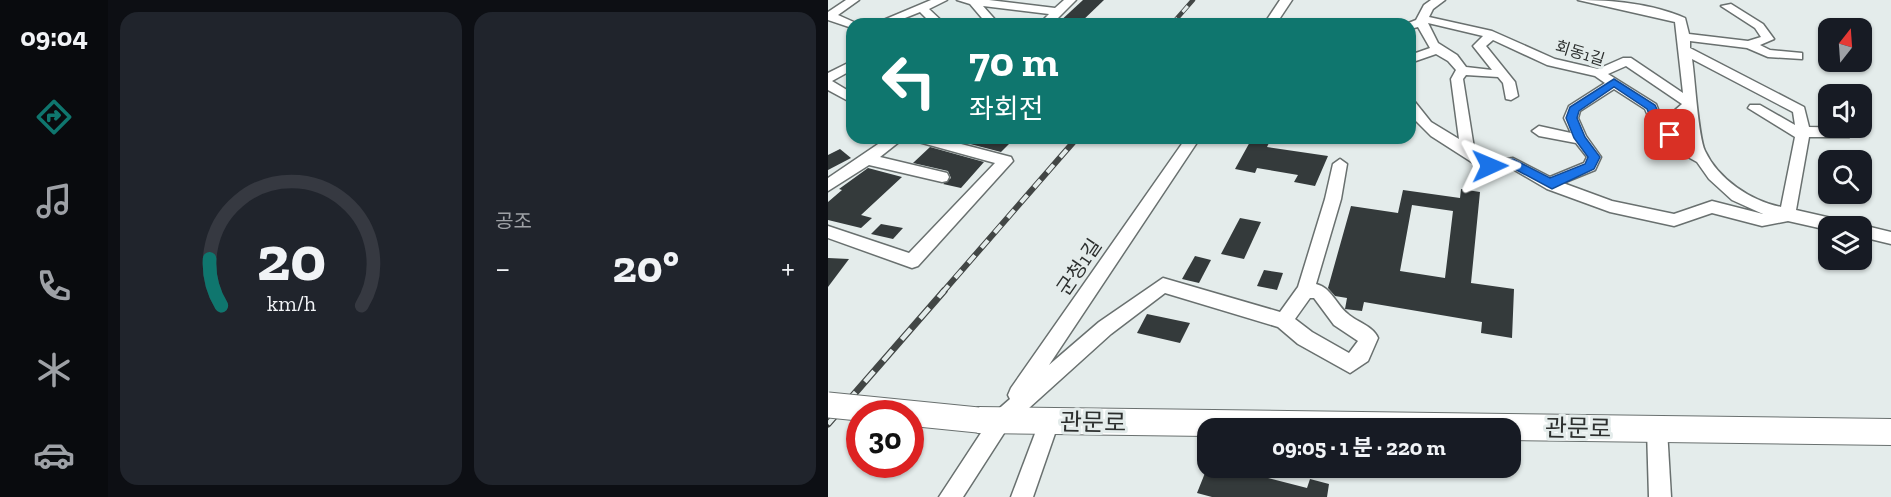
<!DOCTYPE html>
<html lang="ko">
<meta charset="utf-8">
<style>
:root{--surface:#171b24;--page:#20242c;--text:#f1f3f6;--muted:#9ea1a6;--line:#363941;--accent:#0f766e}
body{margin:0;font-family:"Zilla Slab","Noto Sans KR",serif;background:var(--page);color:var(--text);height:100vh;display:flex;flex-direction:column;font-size:22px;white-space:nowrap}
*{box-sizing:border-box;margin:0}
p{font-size:20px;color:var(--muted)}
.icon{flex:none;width:33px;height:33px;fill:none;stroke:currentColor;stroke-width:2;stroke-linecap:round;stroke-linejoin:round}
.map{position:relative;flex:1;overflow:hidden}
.details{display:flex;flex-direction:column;gap:12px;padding:12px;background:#0d0f14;width:720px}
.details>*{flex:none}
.banner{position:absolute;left:18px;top:18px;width:570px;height:126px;border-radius:18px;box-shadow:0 2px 4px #0004;background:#0f766e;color:#fff;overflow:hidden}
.needle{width:39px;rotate:17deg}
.buttons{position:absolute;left:990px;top:18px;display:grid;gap:12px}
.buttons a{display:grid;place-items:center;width:54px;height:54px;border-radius:12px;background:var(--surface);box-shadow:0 2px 4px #0004;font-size:30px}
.speed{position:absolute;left:18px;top:400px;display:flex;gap:12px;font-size:30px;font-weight:700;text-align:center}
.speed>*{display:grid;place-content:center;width:78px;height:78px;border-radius:50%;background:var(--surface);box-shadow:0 2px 4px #0004;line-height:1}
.speed .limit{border:9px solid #d22;background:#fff;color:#111}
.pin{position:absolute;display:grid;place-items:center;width:51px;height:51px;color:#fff;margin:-26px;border-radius:12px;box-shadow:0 3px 9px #0006}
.me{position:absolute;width:66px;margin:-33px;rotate:89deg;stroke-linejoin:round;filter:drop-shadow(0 0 4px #0008)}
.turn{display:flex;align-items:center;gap:21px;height:126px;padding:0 24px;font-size:27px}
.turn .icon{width:78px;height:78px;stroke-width:2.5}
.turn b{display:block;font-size:42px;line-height:51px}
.big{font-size:45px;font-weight:700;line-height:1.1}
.details .widget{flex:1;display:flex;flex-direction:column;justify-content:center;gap:9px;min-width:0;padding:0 21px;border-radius:18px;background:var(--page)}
.details .dial{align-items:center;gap:0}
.dial svg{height:156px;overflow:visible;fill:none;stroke:var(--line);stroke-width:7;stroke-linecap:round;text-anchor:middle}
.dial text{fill:var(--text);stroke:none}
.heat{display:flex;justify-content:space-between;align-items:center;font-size:33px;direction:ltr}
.details .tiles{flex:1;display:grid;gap:12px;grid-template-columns:repeat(2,1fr)}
.trip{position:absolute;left:369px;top:418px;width:324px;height:60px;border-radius:18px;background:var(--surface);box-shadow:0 2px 4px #0004;font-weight:700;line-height:60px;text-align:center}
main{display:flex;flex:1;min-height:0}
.dock{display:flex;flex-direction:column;width:108px;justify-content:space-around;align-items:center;background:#090b0e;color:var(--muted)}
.dock .icon{width:42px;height:42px}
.dock .active{color:var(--accent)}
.dock b{font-size:27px;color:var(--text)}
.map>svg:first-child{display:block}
</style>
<main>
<nav class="dock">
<b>09:04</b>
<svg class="icon active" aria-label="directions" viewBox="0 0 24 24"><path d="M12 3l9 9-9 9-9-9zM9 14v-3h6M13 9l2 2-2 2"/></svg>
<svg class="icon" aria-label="music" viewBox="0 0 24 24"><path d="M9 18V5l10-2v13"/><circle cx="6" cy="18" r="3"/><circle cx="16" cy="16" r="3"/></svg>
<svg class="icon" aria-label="phone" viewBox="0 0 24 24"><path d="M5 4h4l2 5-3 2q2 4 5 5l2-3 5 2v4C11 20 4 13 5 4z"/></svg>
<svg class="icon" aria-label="climate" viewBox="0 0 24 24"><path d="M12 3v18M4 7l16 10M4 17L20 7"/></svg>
<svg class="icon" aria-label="car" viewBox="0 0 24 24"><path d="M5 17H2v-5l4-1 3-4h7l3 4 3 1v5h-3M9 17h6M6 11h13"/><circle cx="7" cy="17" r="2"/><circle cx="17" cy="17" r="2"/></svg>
</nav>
<section class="details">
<div class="tiles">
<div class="widget dial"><svg viewBox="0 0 100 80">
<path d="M14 69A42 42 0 1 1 86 69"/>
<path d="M14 69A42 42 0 0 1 8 45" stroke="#0f766e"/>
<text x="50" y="56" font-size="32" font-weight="700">20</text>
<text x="50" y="72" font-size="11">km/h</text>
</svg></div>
<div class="widget"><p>공조</p>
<div class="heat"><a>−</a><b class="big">20°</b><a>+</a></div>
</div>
</div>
</section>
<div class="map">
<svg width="1063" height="497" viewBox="0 0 1063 497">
<rect width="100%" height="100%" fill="#e4eceb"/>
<g fill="#343a3b" fill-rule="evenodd">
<polygon points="255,0 276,0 251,24 229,24"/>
<polygon points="119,138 187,138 173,152"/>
<polygon points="423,140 441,143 439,147 500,156 487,186 466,182 470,175 429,168 427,173 407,169"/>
<polygon points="102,147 156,162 133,188 115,184 123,178 120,171 85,163"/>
<polygon points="12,149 23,158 0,170 0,155"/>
<polygon points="40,168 74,177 33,215 44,218 33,228 0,220 0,202 14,190 11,189"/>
<path d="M633,189L652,192L643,283L686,289L684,338L653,333L654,322L536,302L534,311L517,309L519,298L507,296L500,288L523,206L570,213L575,190L632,198ZM584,205L625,211L617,278L572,271Z"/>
<polygon points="412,218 433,222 416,259 393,254"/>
<polygon points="53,224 75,228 65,239 43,234"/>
<polygon points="367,256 383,260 371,283 354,279"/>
<polygon points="0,258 21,259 0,287"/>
<polygon points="436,270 455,273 449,290 429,286"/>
<polygon points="319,314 362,323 352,343 309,333"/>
<polygon points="379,468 401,468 479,488 482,479 501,484 499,497 384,497 369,493"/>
</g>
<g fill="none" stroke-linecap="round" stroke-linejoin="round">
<g stroke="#69706f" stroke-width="3">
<g id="minor">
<polygon points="18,0 31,0 10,15 28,23 24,24 24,28 0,20 0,12"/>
<polygon points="103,0 119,0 101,9 117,24 104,24 92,12 62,24 46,24"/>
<polygon points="129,0 161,0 227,8 236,0 248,0 224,24 211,24 221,14 155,6 171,24 159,24 142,4"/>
<polygon points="452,0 464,0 448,24 436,24"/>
<path d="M603,0H617L605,9L601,17L664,31L727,59L770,69L795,58H803L855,93L847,22L750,0C785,0 825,4 857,18L861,34L920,41L933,37L927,28L893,6L903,4L935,24L946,39L932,45L942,50L974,53V59L940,57L919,48L862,41V48L976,107L981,127L1027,128L1028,132L1021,137H981L968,210L1012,220L1018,222L1020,226H1000V230L960,221L934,226L884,213L846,226L782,212L719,189L683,168L656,170L603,136L582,115V101L587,102L603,122L631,139L623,79L628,70L620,61L608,54L582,63V55L602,48L590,27L582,29V24H578L588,20L596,5ZM600,23L655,36L645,46L664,70L638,67L629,55L610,43ZM665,40L719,65L767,76L777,83L741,106L736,118L743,133L711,126L704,131L711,136L748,143L759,157L756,163L722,177L685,158L664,161L646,148L635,79L638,75L670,77L675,83L678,99L683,100L690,96L687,82L658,46ZM864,59L965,112L967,125L932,105H922L920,108L967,137L953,207C923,201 890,179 877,151C870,136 867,78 864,59ZM798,66L854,104L846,111L832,114L828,104L780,74ZM786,89L817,109L824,125L851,152L869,162L881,179L904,200L935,214L884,201L846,214L784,201L735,183L767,170L773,157L758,136L750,118L752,111ZM858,115L861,146L837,122Z"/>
<polygon points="24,61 24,70 4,81 24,93 24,103 0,90 0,73"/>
<polygon points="59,138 76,138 52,157 119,173 121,177 119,181 114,182 41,165 0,191 0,178"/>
<polygon points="85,138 110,138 183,157 185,161 90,266 84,268 0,238 0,226 81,253 167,163 87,141"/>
<path d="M358,138H372L221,365L271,322L335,278L452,312L470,287L497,199L505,164L512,159L519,164L513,199L488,284C504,288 508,305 520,314C529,322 545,326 550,338L540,361L522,373L470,344L450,327L337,293L283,334L180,427L135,497H111L166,413L182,399L180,395L183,388ZM482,298H486L506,325L530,341L521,353L484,332L467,319Z"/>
<polygon points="1034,225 1063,232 1063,244 1034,237 1034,226 1029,226"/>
<polygon points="221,412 228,415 231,422 205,497 183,497 214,415"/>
<polygon points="829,419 836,422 839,429 843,497 821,497 819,429 822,422"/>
</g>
</g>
<g stroke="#69706f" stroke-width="2">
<polygon id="major" points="150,407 1063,419 1063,445 682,440 682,429 380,429 380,436 150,433 141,429 137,420 141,411"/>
</g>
<use href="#minor" fill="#fff" fill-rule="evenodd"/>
<use href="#major" fill="#fff" fill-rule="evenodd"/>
<g stroke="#424645" stroke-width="4.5">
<polyline id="rail-far2" points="344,24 365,0"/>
</g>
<g stroke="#424645" stroke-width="6">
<polyline id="rail-far1" points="114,293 249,138"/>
</g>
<g stroke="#424645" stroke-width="7">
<polyline id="rail" points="0,424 116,291"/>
</g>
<use href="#rail-far2" stroke="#e4eceb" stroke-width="3" stroke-dasharray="8" stroke-linecap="butt"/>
<use href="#rail-far1" stroke="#e4eceb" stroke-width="4" stroke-dasharray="10" stroke-linecap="butt"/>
<use href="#rail" stroke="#e4eceb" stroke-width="4.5" stroke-dasharray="14" stroke-linecap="butt"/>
<g stroke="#69706f" stroke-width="27" stroke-linecap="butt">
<polyline id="major-bridge" points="0,405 150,420"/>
</g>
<use href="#major-bridge" stroke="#fff" stroke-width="25"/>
</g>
<polygon fill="#1a73e8" stroke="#114b97" stroke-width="1.5" points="786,79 827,105 834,120 848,135 846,138 838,138 825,124 819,109 786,87 751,111 749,118 757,137 772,157 766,169 724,189 683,167 657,169 657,163 685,159 722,178 757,164 760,157 746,138 738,118 742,107"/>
<g text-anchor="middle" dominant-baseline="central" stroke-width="6" stroke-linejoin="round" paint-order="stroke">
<g font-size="16" fill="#2c2f2e" stroke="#e4eceb">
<text transform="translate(752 53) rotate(17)">회동1길</text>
</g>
<g font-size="20" fill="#2c2f2e" stroke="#e4eceb">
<text transform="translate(251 267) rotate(-56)">군청1길</text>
</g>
<g font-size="24" fill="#2c2f2e" stroke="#e4eceb">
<text transform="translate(265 422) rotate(1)">관문로</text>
<text transform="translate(750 428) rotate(1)">관문로</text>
</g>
</g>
</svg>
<div class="buttons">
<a><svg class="needle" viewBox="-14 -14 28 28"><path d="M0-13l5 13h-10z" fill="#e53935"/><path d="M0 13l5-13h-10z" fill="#9ea1a6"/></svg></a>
<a><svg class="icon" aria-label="sound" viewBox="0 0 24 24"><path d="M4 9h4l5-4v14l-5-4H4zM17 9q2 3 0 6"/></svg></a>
<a><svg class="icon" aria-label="search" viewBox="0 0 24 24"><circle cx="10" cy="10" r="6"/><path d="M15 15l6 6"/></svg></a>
<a><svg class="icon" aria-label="layers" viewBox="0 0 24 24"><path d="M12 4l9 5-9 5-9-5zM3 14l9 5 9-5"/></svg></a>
</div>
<div class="speed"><div class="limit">30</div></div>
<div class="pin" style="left:842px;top:135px;background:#d93025"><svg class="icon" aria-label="arrive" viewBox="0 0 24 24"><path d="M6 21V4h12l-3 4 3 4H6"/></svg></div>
<svg class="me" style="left:662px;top:166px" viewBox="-20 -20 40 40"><path d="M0-17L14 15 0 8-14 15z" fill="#1a73e8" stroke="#fff" stroke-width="4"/></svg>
<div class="trip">09:05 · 1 분 · 220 m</div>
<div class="banner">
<div class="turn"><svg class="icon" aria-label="left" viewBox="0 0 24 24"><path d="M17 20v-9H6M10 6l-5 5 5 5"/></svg><div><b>70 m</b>좌회전</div></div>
</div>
</div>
</main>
